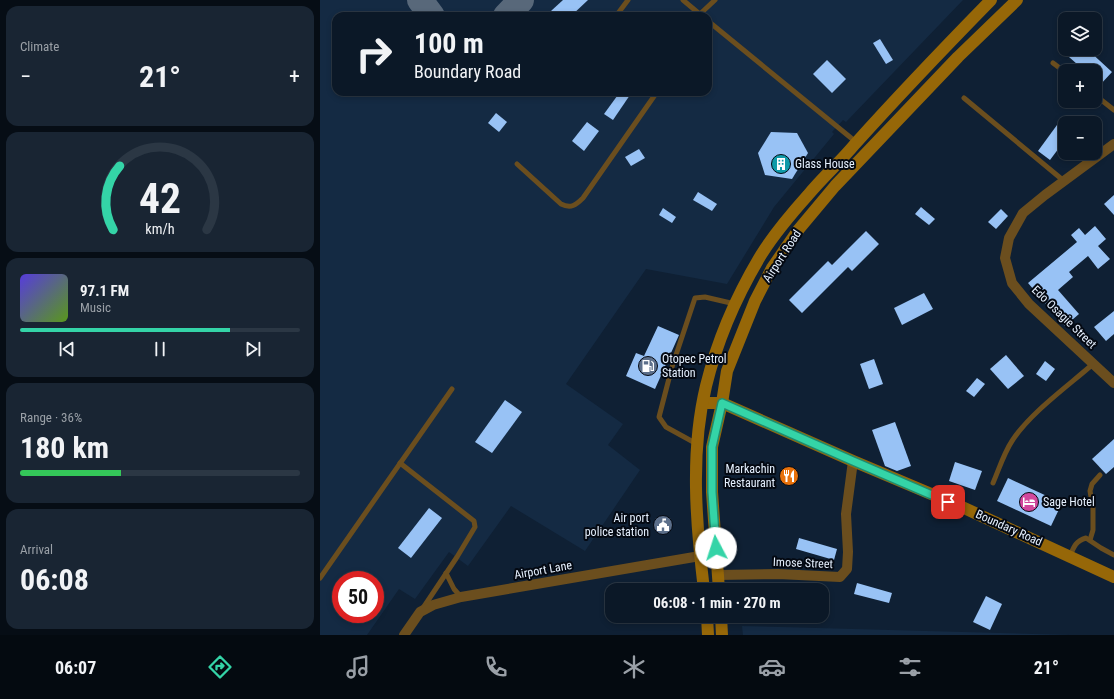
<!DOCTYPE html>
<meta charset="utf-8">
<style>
:root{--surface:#0b1827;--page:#192533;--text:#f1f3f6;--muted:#9aa0a7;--line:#2b3744;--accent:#34d4a7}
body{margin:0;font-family:"Roboto Condensed",sans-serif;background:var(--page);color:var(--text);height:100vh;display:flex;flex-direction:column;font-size:15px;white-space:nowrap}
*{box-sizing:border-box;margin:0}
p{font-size:13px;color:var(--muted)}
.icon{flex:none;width:22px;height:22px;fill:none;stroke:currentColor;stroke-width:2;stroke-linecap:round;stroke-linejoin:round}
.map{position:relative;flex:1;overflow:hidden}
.side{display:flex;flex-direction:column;gap:6px;padding:6px;background:#060d15;width:320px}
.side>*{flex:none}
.banner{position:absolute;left:12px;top:12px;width:380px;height:84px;border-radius:12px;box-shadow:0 2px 6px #0003,0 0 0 1px var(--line);background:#0b1827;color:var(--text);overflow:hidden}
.buttons{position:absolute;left:738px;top:12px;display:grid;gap:8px}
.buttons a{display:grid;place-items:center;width:44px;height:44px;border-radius:8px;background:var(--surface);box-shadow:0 2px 6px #0003,0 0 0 1px var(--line);font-size:20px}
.speed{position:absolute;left:12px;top:571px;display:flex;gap:8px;font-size:20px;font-weight:700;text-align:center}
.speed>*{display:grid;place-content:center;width:52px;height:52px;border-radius:50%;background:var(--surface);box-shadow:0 2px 6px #0003,0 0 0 1px var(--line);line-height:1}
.speed .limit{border:6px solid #d22;background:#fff;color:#111}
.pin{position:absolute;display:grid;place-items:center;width:34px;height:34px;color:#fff;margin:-17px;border-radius:8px;box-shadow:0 2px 6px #0006}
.me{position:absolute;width:44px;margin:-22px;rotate:355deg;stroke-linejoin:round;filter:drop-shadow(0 0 3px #0008)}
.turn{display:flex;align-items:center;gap:14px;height:84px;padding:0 16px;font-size:18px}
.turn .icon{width:52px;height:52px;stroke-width:2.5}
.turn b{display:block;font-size:28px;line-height:34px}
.big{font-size:30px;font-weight:700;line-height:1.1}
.side .card{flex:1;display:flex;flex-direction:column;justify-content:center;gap:6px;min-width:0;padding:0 14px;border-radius:12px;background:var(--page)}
.side .dial{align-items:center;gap:0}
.dial svg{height:104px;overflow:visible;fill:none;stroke:var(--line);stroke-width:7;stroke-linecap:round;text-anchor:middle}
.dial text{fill:var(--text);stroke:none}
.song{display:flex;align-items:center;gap:12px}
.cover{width:48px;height:48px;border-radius:6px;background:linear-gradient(135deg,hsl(250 70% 55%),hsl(90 70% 35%))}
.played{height:4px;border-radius:2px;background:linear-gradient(90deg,var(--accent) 75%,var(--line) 75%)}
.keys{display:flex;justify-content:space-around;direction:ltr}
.heat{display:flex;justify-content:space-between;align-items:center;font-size:22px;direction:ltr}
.charge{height:6px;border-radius:3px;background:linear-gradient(90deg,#34c759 36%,var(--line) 0)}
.trip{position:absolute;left:285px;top:583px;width:224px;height:40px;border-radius:12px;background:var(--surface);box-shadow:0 2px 6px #0003,0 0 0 1px var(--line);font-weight:700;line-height:40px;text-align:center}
.menu{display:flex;height:64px;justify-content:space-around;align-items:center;background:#040a10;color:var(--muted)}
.menu .icon{width:28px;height:28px}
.menu .on{color:var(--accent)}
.menu b{font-size:18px;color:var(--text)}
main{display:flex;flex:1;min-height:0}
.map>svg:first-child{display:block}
</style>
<main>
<section class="side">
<div class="card"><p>Climate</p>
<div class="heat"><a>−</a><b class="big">21°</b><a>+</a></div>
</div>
<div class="card dial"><svg viewBox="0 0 100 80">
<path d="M14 69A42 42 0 1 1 86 69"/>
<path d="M14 69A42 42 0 0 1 19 20" stroke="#34d4a7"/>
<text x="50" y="56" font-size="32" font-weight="700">42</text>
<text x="50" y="72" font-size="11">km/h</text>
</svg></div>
<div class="card">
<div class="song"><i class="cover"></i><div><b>97.1 FM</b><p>Music</p></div></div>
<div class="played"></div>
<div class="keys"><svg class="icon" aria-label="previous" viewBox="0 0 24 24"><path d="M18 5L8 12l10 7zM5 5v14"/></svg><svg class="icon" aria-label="pause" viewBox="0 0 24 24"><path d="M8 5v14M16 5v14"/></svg><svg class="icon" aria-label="next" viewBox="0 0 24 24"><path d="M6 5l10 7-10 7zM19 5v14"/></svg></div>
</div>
<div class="card"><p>Range · 36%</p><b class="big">180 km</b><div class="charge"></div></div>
<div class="card"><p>Arrival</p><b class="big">06:08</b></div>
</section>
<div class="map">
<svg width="794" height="635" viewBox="0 0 794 635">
<rect width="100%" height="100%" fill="#0f2034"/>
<g fill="#142a43" fill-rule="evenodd">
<path d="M0,0H643L526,122L523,120L512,132L514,134L454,207L407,284L326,269L246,384L303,424L288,445L320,470L265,551L191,506L148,566L129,552L95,599L79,589L47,635H0ZM16,16H388V92H16ZM21,580H55V614H21Z"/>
<polygon points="422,626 750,635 423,635"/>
</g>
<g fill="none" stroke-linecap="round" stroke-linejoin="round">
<g stroke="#58687a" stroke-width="26">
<polyline points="100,0 112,16"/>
<polyline points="186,16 201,0"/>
</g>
</g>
<g fill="#98c2f5">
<polygon points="243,0 268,0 251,16 235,16 231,11"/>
<polygon points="560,39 573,60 566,64 553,43"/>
<polygon points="756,49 767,49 792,72 780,85 775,81 775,71 765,71 749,57"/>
<polygon points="507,60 526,79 512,93 493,74"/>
<polygon points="300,92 312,92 293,120 284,114"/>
<polygon points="176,113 187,122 179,132 168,123"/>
<polygon points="267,122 279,131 264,151 252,141"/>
<polygon points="737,125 745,131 745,140 730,160 718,151"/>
<polygon points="451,132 477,133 488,153 472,179 445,175 438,153"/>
<polygon points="319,149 325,158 311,166 305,157"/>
<polygon points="378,192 397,204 392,211 373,200"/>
<polygon points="794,195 794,215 784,204"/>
<polygon points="601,207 615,219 609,225 595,214"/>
<polygon points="343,208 356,217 352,223 339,215"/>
<polygon points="681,209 688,216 676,229 668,222"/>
<polygon points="775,226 786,239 778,246 790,259 778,269 768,256 749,272 753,277 738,290 759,314 745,326 708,283 757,242 751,235 759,228 765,235"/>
<polygon points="546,231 559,244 532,271 528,267 482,313 469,300 508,261 512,265"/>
<polygon points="604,293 613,309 582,325 574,308"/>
<polygon points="794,311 794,334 786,341 774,327"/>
<polygon points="338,326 359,335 335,389 306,376 316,353 324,356"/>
<polygon points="686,355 704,376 688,389 670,369"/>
<polygon points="554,359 563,384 549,389 540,364"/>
<polygon points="725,361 735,369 726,381 716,374"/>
<polygon points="657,378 665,384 654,397 646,391"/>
<polygon points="185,400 202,412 172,453 155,442"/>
<polygon points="575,422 591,466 577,471 565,466 552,430"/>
<polygon points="794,439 794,467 786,474 772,459"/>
<polygon points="635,462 662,471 655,490 629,481"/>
<polygon points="688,478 742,503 731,526 677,501"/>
<polygon points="109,508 122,518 91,558 78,548"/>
<polygon points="479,538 517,549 514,560 476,549"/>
<polygon points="537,583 572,593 569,603 534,594"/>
<polygon points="666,596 682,604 670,630 653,622"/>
</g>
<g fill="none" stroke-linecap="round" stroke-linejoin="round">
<g stroke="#6b4e1e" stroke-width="5">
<polyline points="363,0 382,16"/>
<polyline points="380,14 395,0"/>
<polyline points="296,16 308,0"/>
<polyline points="388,21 536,142"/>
<polyline points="733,63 745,72"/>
<polyline points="775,95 794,110"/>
<polyline points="644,98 744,181"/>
<path d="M197,164L241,204C251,209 256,205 263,198L337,92"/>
<polyline points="377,444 346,427 339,417 352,367 375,298 385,297 415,304"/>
<polyline points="80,463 154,521 155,527 137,557 103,608"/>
<path d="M673,483C679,469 684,453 692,441C710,413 748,386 773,364"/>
<polyline points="770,540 773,530 773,508 770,491 772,484 780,475"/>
<path d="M750,556C754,546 756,541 766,538L781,548L794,555"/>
<polyline points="126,573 134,589 141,597"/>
<polyline points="0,578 132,389"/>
</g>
<g stroke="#6b4e1e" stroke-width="10">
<polyline points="794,144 725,195 703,213 689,238 685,258 692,283 709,304 794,383"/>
<polyline points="398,575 458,574 520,577 527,569 528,552 526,514 533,461"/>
<polyline points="84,635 100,612 113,605 141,597 380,556"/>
</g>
<g stroke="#966708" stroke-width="12">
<polyline points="383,403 402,403 533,461 642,507 794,577"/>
<path d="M384,590C376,523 370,452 386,386C397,341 417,295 441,255C454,234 471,214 488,195C503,177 520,162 535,144C579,95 625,47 671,0"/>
<polyline points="399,590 392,492 392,447 402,403 407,371 435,301 452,268 479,229 515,186 638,57 697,0"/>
<polyline points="387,616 388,635"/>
<polyline points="401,616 402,635"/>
</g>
</g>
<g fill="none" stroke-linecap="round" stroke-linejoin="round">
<g stroke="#228a6d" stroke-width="10">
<polyline id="route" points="396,548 392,492 392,447 402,403 533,461 628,502"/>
</g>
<use href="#route" stroke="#34d4a7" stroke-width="7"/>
</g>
<defs>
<g id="building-disc" transform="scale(1)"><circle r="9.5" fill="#0f9aa8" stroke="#040912"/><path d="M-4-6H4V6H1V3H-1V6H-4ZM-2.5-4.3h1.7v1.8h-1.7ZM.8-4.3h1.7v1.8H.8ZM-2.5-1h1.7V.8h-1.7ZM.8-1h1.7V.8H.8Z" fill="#fff"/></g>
<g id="fuel-disc" transform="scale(1)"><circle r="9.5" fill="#5c6f8a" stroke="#040912"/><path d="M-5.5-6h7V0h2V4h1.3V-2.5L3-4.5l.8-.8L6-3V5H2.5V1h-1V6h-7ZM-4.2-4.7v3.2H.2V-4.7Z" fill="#fff"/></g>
<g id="restaurant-disc" transform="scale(1)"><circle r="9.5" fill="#e8710a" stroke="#040912"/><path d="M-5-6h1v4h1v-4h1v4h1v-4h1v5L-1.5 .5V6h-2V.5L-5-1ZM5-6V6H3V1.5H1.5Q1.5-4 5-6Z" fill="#fff"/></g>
<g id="hotel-disc" transform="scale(1)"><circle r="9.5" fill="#d1479c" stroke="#040912"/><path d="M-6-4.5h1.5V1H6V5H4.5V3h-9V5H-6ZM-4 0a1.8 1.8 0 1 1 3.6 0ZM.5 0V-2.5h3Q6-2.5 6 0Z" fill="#fff"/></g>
<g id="civic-disc" transform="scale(1)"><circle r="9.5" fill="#5c6f8a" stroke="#040912"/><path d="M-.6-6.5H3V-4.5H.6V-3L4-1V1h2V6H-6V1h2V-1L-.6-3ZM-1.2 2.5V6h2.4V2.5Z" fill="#fff"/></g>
</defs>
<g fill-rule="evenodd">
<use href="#building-disc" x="461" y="164"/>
<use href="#fuel-disc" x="328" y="366"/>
<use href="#restaurant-disc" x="469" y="476"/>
<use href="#hotel-disc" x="709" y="502"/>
<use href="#civic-disc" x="343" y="525"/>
</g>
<g text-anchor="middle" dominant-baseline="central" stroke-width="4" stroke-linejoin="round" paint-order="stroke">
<g font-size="12" fill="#e6f1ff" stroke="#040912" text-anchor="start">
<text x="475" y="164">Glass House</text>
<text x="342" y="359">Otopec Petrol<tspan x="342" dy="14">Station</tspan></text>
<text x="455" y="469" text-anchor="end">Markachin<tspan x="455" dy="14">Restaurant</tspan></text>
<text x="723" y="502">Sage Hotel</text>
<text x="329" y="518" text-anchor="end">Air port<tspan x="329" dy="14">police station</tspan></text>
</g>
<g font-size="12" fill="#e6f1ff" stroke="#040912">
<text transform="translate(462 256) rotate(-57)">Airport Road</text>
<text transform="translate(744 317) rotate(44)">Edo Osagie Street</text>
<text transform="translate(689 528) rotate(24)">Boundary Road</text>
<text transform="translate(483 563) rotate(2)">Imose Street</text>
<text transform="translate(223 570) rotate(-10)">Airport Lane</text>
</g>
</g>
</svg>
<div class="buttons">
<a><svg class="icon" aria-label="layers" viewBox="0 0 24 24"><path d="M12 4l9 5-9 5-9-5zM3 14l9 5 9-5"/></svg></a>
<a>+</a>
<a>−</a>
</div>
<div class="speed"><div class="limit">50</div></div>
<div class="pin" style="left:628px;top:502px;background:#d93025"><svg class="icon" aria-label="arrive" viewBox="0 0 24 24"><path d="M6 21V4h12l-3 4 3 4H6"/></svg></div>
<svg class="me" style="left:396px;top:548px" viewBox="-20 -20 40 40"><circle r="19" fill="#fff"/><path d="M0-13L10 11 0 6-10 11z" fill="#34d4a7"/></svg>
<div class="trip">06:08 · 1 min · 270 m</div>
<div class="banner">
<div class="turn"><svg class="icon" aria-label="right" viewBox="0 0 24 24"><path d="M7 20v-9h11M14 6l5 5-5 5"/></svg><div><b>100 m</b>Boundary Road</div></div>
</div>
</div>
</main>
<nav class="menu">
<b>06:07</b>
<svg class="icon on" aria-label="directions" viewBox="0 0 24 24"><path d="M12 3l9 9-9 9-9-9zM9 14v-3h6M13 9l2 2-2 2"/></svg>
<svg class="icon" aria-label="music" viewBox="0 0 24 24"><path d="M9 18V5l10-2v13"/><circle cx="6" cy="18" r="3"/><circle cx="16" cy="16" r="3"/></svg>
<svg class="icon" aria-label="phone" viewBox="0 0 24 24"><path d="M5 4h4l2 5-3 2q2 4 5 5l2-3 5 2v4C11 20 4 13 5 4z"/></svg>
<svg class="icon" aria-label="climate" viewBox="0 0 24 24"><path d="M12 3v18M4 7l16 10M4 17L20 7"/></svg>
<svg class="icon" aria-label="car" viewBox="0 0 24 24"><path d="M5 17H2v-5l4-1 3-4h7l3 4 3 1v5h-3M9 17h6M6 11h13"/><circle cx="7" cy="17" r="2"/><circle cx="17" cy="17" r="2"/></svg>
<svg class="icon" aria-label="filters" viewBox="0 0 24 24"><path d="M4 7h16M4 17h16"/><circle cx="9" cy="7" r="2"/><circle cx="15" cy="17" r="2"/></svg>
<b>21°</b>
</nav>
